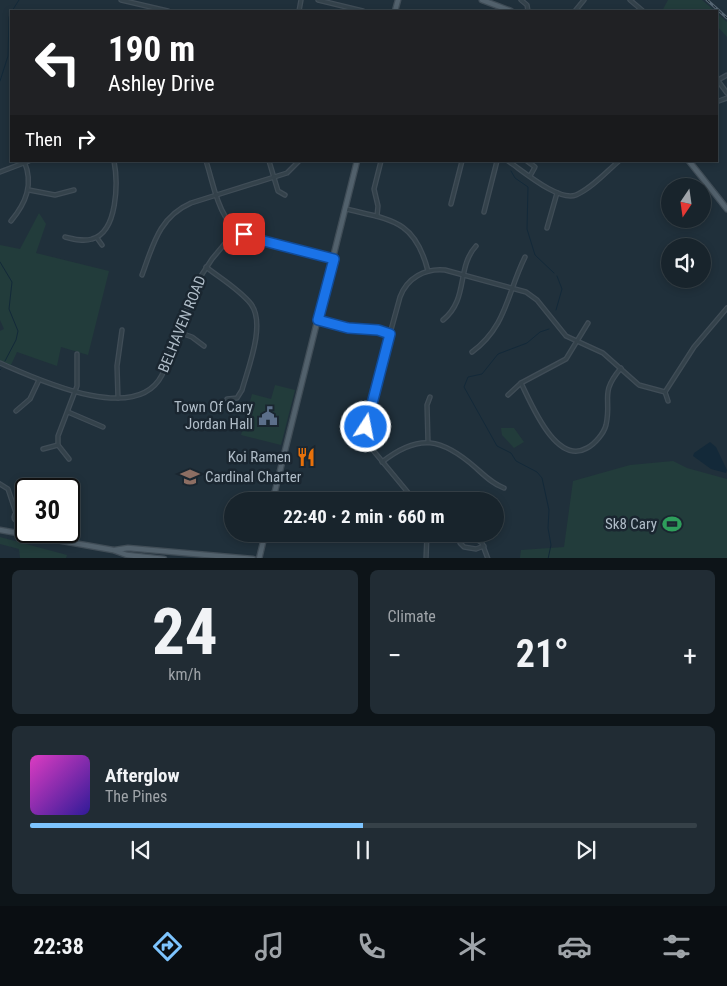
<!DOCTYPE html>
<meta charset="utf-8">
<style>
:root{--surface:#18242c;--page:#212c34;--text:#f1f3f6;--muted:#9fa4a9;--line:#364148;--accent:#7dc4fe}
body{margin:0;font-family:"Roboto Condensed",sans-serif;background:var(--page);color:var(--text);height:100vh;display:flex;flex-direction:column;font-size:19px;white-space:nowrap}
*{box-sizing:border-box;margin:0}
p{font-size:16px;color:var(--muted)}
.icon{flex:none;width:28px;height:28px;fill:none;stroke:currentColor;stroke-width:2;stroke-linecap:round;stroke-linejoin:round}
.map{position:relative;height:558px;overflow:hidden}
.drawer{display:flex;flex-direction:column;gap:12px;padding:12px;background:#0d1418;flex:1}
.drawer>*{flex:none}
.guide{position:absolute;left:10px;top:10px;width:708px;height:152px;border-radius:0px;box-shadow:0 2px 8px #0003,0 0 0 1px var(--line);background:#202124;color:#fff;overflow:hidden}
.needle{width:32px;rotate:193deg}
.controls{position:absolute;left:661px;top:178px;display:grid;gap:10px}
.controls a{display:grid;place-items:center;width:50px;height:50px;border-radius:50%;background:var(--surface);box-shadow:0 2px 8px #0003,0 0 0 1px var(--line);font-size:25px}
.speed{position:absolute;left:15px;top:478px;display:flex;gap:10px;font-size:25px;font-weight:700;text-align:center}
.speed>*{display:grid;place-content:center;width:65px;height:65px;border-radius:50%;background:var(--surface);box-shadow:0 2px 8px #0003,0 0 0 1px var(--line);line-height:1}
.speed .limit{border:2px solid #111;border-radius:8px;background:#fff;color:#111}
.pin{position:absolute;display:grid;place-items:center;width:42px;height:42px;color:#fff;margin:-21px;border-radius:10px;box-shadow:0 2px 8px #0006}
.me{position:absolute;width:55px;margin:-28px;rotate:11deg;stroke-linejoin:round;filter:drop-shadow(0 0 4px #0008)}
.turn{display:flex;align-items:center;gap:18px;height:105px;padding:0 15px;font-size:22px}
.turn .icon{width:65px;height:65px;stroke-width:2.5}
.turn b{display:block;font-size:35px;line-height:42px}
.then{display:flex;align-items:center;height:48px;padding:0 15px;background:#0003;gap:10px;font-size:19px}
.big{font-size:38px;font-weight:700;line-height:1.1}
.drawer .card{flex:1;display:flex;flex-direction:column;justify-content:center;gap:8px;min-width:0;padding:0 18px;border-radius:8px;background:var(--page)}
.drawer .dial{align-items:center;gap:0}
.dial b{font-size:65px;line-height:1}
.song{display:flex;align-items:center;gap:15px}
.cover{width:60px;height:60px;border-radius:8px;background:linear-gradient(135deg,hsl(310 70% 55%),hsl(250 70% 35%))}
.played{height:5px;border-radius:2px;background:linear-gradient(90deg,var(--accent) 50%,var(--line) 50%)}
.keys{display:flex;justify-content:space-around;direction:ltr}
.heat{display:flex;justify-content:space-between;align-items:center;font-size:28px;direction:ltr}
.drawer .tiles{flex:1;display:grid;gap:12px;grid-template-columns:1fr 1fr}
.card:last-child{grid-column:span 2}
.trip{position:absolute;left:224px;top:492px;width:280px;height:50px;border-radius:25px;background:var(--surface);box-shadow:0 2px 8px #0003,0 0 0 1px var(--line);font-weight:700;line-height:50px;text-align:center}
.dock{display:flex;height:80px;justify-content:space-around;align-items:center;background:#0a0e12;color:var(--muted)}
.dock .icon{width:35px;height:35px}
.dock .on{color:var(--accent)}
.dock b{font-size:22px;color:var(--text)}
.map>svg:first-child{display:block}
</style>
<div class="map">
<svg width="727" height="559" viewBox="0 0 727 559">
<rect width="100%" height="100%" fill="#20303b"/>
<g fill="#223c3b">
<polygon points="668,0 702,0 715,11 662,11"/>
<polygon points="716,12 727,22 727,37 716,25"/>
<polygon points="39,213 46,224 36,253 109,271 88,355 61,347 57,366 17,352 11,365 0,361 0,331 4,329 0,320 0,245 20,249"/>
<polygon points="275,385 295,390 281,445 241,435 252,394 271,399"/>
<polygon points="501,428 514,428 524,442 514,448 502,435"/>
<polygon points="673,461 687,468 727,479 727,558 520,558 521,550 564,547 573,481 630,465"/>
<polygon points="0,537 67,555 66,558 20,558 19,549 0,544"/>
</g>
<polygon fill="#132939" points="710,442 716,447 727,470 726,473 711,469 693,456 694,453"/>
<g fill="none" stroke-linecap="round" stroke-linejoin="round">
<g stroke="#132939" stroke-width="1">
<polyline points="12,11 19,0"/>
<polyline points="0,81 8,56 9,17 11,13"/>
<polyline points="511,171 515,178 528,187 527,229 535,255 554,273"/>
<polyline points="0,262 12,282 9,309 18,331 16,340 5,361"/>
<polyline points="556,310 562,289 557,276"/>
<polyline points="0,370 1,369"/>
<polyline points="548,559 551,545 548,528 549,510 542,478 537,472 516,461 511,453 497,446 464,387 468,377 482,374 498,354 527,343 540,332 549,329"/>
</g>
<g stroke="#404d57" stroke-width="5.5">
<g id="minor">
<polyline points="121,0 168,11"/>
<polyline points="318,0 363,11"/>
<polyline points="521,0 527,5 528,11"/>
<polyline points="630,0 643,11"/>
<polyline points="299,11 301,0"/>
<polyline points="575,11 584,0"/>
<polyline points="716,78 727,93"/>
<polyline points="718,80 727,75"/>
<polyline points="716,102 727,98"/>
<path d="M206,161C212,179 215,200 225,216C243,245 302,251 333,259"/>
<polyline points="269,161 278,191 285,195"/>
<path d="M508,161C523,171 559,202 576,195C592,188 606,172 619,161"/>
<polyline points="527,161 535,167 530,176"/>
<polyline points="0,172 29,161"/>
<polyline points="29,190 55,195 74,190"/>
<polyline points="451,204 462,161"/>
<path d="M346,209C392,220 415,220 428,271"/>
<polyline points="484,212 497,161"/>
<polyline points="377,216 378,206 374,189 381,161"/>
<path d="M11,221C26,203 34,184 24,161"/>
<polyline points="547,228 557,193"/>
<path d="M65,237C73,239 83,242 92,239C118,232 118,182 114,161"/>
<polyline points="97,238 102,245"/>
<path d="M206,267C220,278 240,290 251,304C266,324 248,368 242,390L237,398L227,399"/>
<path d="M142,275C153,245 159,217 191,203L287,173L299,161"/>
<polyline points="318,320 348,328 390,334"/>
<path d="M443,320C469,299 456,268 476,246"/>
<polyline points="178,332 192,337 204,346"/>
<path d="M472,352C507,326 507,293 525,257"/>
<path d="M0,363C37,379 136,426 162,375L197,282L212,259L237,229"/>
<path d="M521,383C531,403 556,466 587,448C595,444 604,433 606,425C612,398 599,394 621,368"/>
<polyline points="665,392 694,347 727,308"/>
<polyline points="665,392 668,401"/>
<polyline points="508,395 521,383 566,359 588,323"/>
<polyline points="118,398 117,366 122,330"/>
<polyline points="16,411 30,399 39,380"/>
<polyline points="68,412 103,427"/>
<polyline points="428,442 427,405 430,397"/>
<polyline points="43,449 58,445"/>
<polyline points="69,459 58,445 58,436 77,386 77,354"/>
<path d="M382,462C419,433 442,438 476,468C485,476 493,484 504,488"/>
<polyline points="0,484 8,489 16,513"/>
<path d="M415,501L372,449L367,432L368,414L400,297C407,278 425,268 445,270L526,292L537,300L566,336L603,353L639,385L665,392"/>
<circle cx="18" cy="517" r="4"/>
<polyline points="463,534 460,543 464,547 476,549 484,546"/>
<polyline points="469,534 482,543 488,559"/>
<polyline points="426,559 427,534"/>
</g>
</g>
<g stroke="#404d57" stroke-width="7">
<g id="major">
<polyline points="482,0 511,11"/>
<polyline points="395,11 398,0"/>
<polyline points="689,161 727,209"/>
<polyline points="270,501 275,491 357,161"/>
<polyline points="0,530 113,550 127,555 164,559"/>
<polyline points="115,550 128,548 253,559"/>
<polyline points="259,559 265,534"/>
</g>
</g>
<use href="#minor" stroke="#34424b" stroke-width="3"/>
<use href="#major" stroke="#52616c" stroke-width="4.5"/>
<g stroke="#566673" stroke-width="3">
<polyline id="rail" points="707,0 727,18"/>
</g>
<use href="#rail" stroke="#1a2630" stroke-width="1" stroke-dasharray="4" stroke-linecap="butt"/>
</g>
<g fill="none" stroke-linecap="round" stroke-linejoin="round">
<g stroke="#114b97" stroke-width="12">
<polyline id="route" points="244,234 256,239 334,259 318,320 348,328 378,330 390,334 366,427"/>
</g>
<use href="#route" stroke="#1a73e8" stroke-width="9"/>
</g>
<defs>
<g id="civic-bare" transform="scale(1.5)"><path d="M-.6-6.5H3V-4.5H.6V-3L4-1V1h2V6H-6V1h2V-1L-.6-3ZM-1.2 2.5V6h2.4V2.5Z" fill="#5c6f8a" stroke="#1a2630" stroke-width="2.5" paint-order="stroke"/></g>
<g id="restaurant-bare" transform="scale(1.5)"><path d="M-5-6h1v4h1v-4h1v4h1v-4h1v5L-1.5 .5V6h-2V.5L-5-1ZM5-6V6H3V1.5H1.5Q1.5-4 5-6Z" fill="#e8710a" stroke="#1a2630" stroke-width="2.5" paint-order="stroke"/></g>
<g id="school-bare" transform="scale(1.5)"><path d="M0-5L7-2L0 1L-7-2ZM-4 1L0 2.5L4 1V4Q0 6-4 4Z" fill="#8d6e63" stroke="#1a2630" stroke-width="2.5" paint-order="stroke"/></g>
<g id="stadium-bare" transform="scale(1.5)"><path d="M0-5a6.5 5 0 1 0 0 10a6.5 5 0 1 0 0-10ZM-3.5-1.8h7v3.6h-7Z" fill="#2e9e5b" stroke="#1a2630" stroke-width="2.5" paint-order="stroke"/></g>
</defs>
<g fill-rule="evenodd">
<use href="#civic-bare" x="268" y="416"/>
<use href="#restaurant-bare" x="306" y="457"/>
<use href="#school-bare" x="190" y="477"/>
<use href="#stadium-bare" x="672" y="524"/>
</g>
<g text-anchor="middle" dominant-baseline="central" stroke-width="5" stroke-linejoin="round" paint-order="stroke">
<g font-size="15" fill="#afbcc7" stroke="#1a2630">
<text transform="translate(182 324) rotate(-68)">BELHAVEN ROAD</text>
</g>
<g font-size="15" fill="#afbcc7" stroke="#1a2630" text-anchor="end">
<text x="253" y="407">Town Of Cary<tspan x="253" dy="17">Jordan Hall</tspan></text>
<text x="291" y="457">Koi Ramen</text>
<text x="205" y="477" text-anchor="start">Cardinal Charter</text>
<text x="657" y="524">Sk8 Cary</text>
</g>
</g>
</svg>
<div class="controls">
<a><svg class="needle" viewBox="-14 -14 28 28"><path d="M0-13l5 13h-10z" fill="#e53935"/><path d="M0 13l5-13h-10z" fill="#9fa4a9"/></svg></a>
<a><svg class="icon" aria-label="sound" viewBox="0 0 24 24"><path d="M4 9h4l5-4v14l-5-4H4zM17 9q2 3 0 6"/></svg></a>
</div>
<div class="speed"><div class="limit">30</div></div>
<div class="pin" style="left:244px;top:234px;background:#d93025"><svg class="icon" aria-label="arrive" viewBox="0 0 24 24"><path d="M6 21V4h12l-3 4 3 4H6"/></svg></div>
<svg class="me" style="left:366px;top:427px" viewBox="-20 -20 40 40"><circle r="17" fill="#1a73e8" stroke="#fff" stroke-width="3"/><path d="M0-11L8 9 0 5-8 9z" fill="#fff"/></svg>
<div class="trip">22:40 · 2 min · 660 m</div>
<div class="guide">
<div class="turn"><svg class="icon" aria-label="left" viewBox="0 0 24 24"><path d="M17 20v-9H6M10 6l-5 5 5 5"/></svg><div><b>190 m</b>Ashley Drive</div></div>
<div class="then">Then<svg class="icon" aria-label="right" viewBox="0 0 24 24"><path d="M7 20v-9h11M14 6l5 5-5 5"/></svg></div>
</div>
</div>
<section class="drawer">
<div class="tiles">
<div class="card dial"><b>24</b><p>km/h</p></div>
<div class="card"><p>Climate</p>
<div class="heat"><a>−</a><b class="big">21°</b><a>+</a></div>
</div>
<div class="card">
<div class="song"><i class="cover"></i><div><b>Afterglow</b><p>The Pines</p></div></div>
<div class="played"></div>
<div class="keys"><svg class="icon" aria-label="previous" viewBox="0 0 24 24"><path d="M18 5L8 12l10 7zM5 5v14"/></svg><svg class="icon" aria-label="pause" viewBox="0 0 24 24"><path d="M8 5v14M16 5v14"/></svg><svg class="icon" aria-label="next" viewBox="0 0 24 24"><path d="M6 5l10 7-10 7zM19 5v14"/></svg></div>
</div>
</div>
</section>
<nav class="dock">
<b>22:38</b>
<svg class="icon on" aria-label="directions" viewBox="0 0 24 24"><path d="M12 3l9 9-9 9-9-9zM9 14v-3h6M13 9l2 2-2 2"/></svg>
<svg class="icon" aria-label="music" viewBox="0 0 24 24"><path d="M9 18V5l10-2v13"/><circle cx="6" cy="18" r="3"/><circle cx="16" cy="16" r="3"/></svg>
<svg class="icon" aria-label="phone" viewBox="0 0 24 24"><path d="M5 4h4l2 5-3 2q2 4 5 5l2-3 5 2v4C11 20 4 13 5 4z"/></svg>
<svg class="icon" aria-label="climate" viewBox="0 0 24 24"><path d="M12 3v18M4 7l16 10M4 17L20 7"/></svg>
<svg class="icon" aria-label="car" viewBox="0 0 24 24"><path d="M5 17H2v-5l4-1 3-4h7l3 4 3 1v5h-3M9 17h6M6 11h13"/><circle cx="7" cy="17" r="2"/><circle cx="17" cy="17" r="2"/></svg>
<svg class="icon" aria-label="filters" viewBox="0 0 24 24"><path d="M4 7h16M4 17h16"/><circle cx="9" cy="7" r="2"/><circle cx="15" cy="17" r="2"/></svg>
</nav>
